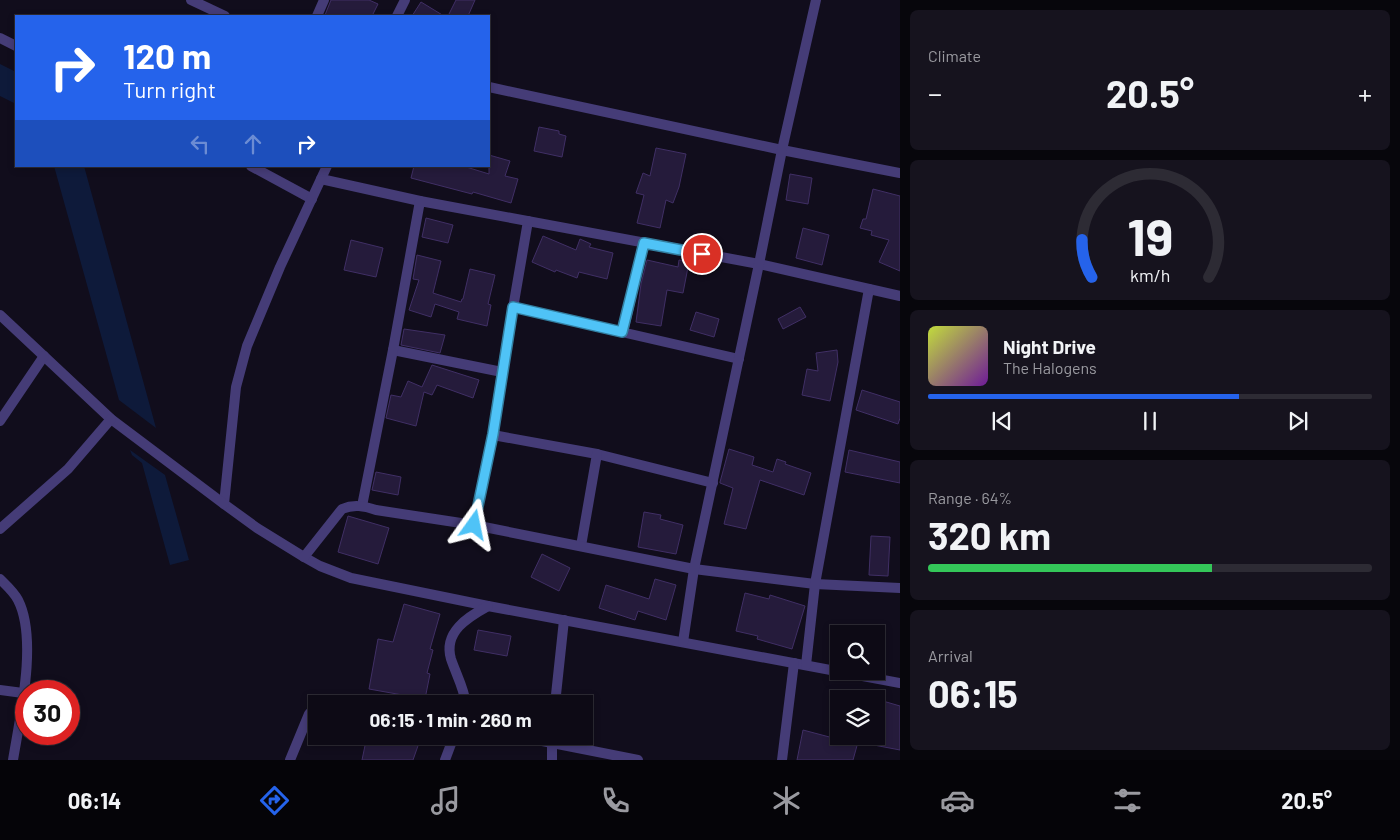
<!DOCTYPE html>
<meta charset="utf-8">
<style>
:root{--surface:#0d0a15;--page:#16131e;--text:#f1f3f6;--muted:#9a9aa0;--line:#2d2b34;--accent:#2563eb}
body{margin:0;font-family:Barlow,sans-serif;background:var(--page);color:var(--text);height:100vh;display:flex;flex-direction:column;font-size:19px;white-space:nowrap}
*{box-sizing:border-box;margin:0}
p{font-size:16px;color:var(--muted)}
.icon{flex:none;width:28px;height:28px;fill:none;stroke:currentColor;stroke-width:2;stroke-linecap:round;stroke-linejoin:round}
.map{position:relative;flex:1;overflow:hidden}
.side{display:flex;flex-direction:column;gap:10px;padding:10px;background:#07060c;width:500px}
.side>*{flex:none}
.top-card{position:absolute;left:15px;top:15px;width:475px;height:152px;border-radius:0px;box-shadow:0 2px 8px #0003,0 0 0 1px var(--line);background:#2563eb;color:#fff;overflow:hidden}
.fabs{position:absolute;left:830px;top:625px;display:grid;gap:10px}
.fabs a{display:grid;place-items:center;width:55px;height:55px;border-radius:0px;background:var(--surface);box-shadow:0 2px 8px #0003,0 0 0 1px var(--line);font-size:25px}
.speed{position:absolute;left:15px;top:680px;display:flex;gap:10px;font-size:25px;font-weight:700;text-align:center}
.speed>*{display:grid;place-content:center;width:65px;height:65px;border-radius:50%;background:var(--surface);box-shadow:0 2px 8px #0003,0 0 0 1px var(--line);line-height:1}
.speed .limit{border:8px solid #d22;background:#fff;color:#111}
.pin{position:absolute;display:grid;place-items:center;width:42px;height:42px;color:#fff;margin:-21px;border:2px solid #fff;border-radius:50%;box-shadow:0 1px 5px #0007}
.me{position:absolute;width:55px;margin:-28px;rotate:12deg;stroke-linejoin:round;filter:drop-shadow(0 0 4px #0008)}
.turn{display:flex;align-items:center;gap:18px;height:105px;padding:0 25px;font-size:22px}
.turn .icon{width:65px;height:65px;stroke-width:2.5}
.turn b{display:block;font-size:35px;line-height:42px}
.lanes{display:flex;align-items:center;height:48px;padding:0 25px;background:#0003;justify-content:center;gap:25px;direction:ltr}
.lanes .off{opacity:.35}
.big{font-size:38px;font-weight:700;line-height:1.1}
.side .tile{flex:1;display:flex;flex-direction:column;justify-content:center;gap:8px;min-width:0;padding:0 18px;border-radius:8px;background:var(--page)}
.side .dial{align-items:center;gap:0}
.dial svg{height:130px;overflow:visible;fill:none;stroke:var(--line);stroke-width:7;stroke-linecap:round;text-anchor:middle}
.dial text{fill:var(--text);stroke:none}
.song{display:flex;align-items:center;gap:15px}
.cover{width:60px;height:60px;border-radius:8px;background:linear-gradient(135deg,hsl(70 70% 55%),hsl(280 70% 35%))}
.played{height:5px;border-radius:2px;background:linear-gradient(90deg,var(--accent) 70%,var(--line) 70%)}
.keys{display:flex;justify-content:space-around;direction:ltr}
.heat{display:flex;justify-content:space-between;align-items:center;font-size:28px;direction:ltr}
.charge{height:8px;border-radius:4px;background:linear-gradient(90deg,#34c759 64%,var(--line) 0)}
.trip{position:absolute;left:308px;top:695px;width:285px;height:50px;border-radius:0px;background:var(--surface);box-shadow:0 2px 8px #0003,0 0 0 1px var(--line);font-weight:700;line-height:50px;text-align:center}
.dock{display:flex;height:80px;justify-content:space-around;align-items:center;background:#050408;color:var(--muted)}
.dock .icon{width:35px;height:35px}
.dock .selected{color:var(--accent)}
.dock b{font-size:22px;color:var(--text)}
main{display:flex;flex:1;min-height:0}
.map>svg:first-child{display:block}
</style>
<main>
<div class="map">
<svg width="900" height="760" viewBox="0 0 900 760">
<rect width="100%" height="100%" fill="#110d1c"/>
<g fill="#0e1a3a">
<polygon points="0,64 16,72 16,104 0,96"/>
<polygon points="54,166 84,166 156,428 119,400"/>
<polygon points="130,450 165,475 189,560 170,565 142,463 132,455"/>
</g>
<g fill="#251b3b" stroke="#402f65">
<polygon points="331,0 369,0 378,4 372,16 329,16 325,15"/>
<polygon points="456,0 475,0 468,16 448,16"/>
<polygon points="421,2 444,16 412,16"/>
<polygon points="539,127 559,131 559,134 566,136 562,157 534,151"/>
<polygon points="656,148 686,154 679,187 673,203 666,200 660,228 637,223 644,195 636,193 643,173 650,176"/>
<polygon points="489,155 510,161 505,176 518,179 511,203 473,192 472,194 411,178 414,166 463,166 489,174"/>
<polygon points="790,174 812,178 808,204 786,200"/>
<polygon points="873,189 900,196 900,271 879,262 889,240 871,235 872,231 860,228 863,219 866,219"/>
<polygon points="426,218 453,225 448,243 422,237"/>
<polygon points="803,228 829,235 822,265 796,258"/>
<polygon points="543,236 576,250 580,239 591,244 589,247 613,253 607,279 579,272 577,278 556,270 555,272 532,262"/>
<polygon points="351,240 383,248 376,277 344,270"/>
<polygon points="417,255 441,261 433,293 461,302 462,299 463,299 470,269 495,275 488,304 491,305 487,326 457,319 459,312 435,304 431,317 409,310 419,280 413,279"/>
<polygon points="647,260 678,267 679,260 689,262 683,293 667,290 661,326 636,322 641,284"/>
<polygon points="800,307 806,317 783,329 778,319"/>
<polygon points="696,312 719,319 714,337 690,330"/>
<polygon points="404,329 445,335 440,353 401,345"/>
<polygon points="837,350 838,362 830,401 802,395 807,369 818,371 816,353"/>
<polygon points="432,365 479,380 473,398 437,385 432,395 424,392 416,426 386,418 391,395 401,397 408,381 422,387"/>
<polygon points="862,390 900,402 900,418 898,424 856,410"/>
<polygon points="729,449 754,457 752,465 773,472 777,459 786,462 785,464 811,473 804,495 760,480 746,529 724,524 733,488 720,483 720,482"/>
<polygon points="849,450 900,462 900,483 845,472"/>
<polygon points="376,472 401,477 398,495 372,490"/>
<polygon points="644,512 661,515 660,519 683,525 676,554 638,547"/>
<polygon points="348,516 389,528 378,564 338,552"/>
<polygon points="871,536 890,537 888,576 869,575"/>
<polygon points="542,554 570,568 559,591 531,577"/>
<polygon points="655,579 676,585 666,620 638,611 635,620 599,608 606,585 649,599"/>
<polygon points="745,593 769,599 770,595 805,606 792,649 757,639 758,636 736,631"/>
<polygon points="404,604 440,614 430,649 433,650 427,673 430,674 425,699 369,689 378,639 393,642"/>
<polygon points="478,630 511,636 507,656 474,650"/>
<polygon points="876,699 900,706 900,750 858,742 853,760 797,760 803,730 837,739 838,736 876,736"/>
<polygon points="367,736 408,736 420,740 413,760 362,760"/>
</g>
<g fill="none" stroke-linecap="round" stroke-linejoin="round">
<g stroke="#453c77" stroke-width="10">
<polyline points="191,0 225,16"/>
<polyline points="317,16 324,0"/>
<polyline points="397,16 405,0"/>
<polyline points="0,38 16,46"/>
<polyline points="489,87 782,150 900,173"/>
<polyline points="251,166 312,199"/>
<polyline points="327,166 280,267 247,346 236,387 224,504 257,528 304,557 320,566 351,578 488,606 900,683"/>
<polyline points="321,179 420,201"/>
<polyline points="513,307 739,359"/>
<polyline points="0,315 111,419 224,504"/>
<polyline points="623,332 644,243"/>
<polyline points="393,350 502,372"/>
<polyline points="0,421 44,356"/>
<polyline points="493,435 502,372 528,221"/>
<polyline points="362,506 393,350 420,201 759,264 900,296"/>
<polyline points="474,525 493,435 597,454 713,483"/>
<polyline points="0,529 68,469 111,419"/>
<polyline points="581,546 597,454"/>
<path d="M304,557L342,509C354,504 364,506 376,510L474,525L694,569L815,584L900,588"/>
<path d="M0,579C6,585 14,592 18,600C38,639 20,717 13,760"/>
<polyline points="683,642 694,569 759,264 782,150 816,0"/>
<polyline points="806,665 815,584 869,289"/>
<polyline points="0,690 23,693"/>
<path d="M466,704C464,688 456,674 451,659C443,632 468,617 488,606"/>
<polyline points="555,704 564,620"/>
<polyline points="517,736 638,760"/>
<polyline points="552,736 552,760"/>
<polyline points="290,760 309,714 316,706"/>
<polyline points="445,760 454,736"/>
<polyline points="782,760 794,663"/>
</g>
</g>
<g fill="none" stroke-linecap="round" stroke-linejoin="round">
<g stroke="#337fa1" stroke-width="12">
<polyline id="route" points="474,525 493,434 513,307 622,332 644,243 702,254"/>
</g>
<use href="#route" stroke="#4fc3f7" stroke-width="9"/>
</g>
</svg>
<div class="fabs">
<a><svg class="icon" aria-label="search" viewBox="0 0 24 24"><circle cx="10" cy="10" r="6"/><path d="M15 15l6 6"/></svg></a>
<a><svg class="icon" aria-label="layers" viewBox="0 0 24 24"><path d="M12 4l9 5-9 5-9-5zM3 14l9 5 9-5"/></svg></a>
</div>
<div class="speed"><div class="limit">30</div></div>
<div class="pin" style="left:702px;top:254px;background:#d93025"><svg class="icon" aria-label="arrive" viewBox="0 0 24 24"><path d="M6 21V4h12l-3 4 3 4H6"/></svg></div>
<svg class="me" style="left:474px;top:525px" viewBox="-20 -20 40 40"><path d="M0-17L14 15 0 8-14 15z" fill="#4fc3f7" stroke="#fff" stroke-width="4"/></svg>
<div class="trip">06:15 · 1 min · 260 m</div>
<div class="top-card">
<div class="turn"><svg class="icon" aria-label="right" viewBox="0 0 24 24"><path d="M7 20v-9h11M14 6l5 5-5 5"/></svg><div><b>120 m</b>Turn right</div></div>
<div class="lanes"><svg class="icon off" aria-label="left" viewBox="0 0 24 24"><path d="M17 20v-9H6M10 6l-5 5 5 5"/></svg><svg class="icon off" aria-label="ahead" viewBox="0 0 24 24"><path d="M12 20V5M6 11l6-6 6 6"/></svg><svg class="icon" aria-label="right" viewBox="0 0 24 24"><path d="M7 20v-9h11M14 6l5 5-5 5"/></svg></div>
</div>
</div>
<section class="side">
<div class="tile"><p>Climate</p>
<div class="heat"><a>−</a><b class="big">20.5°</b><a>+</a></div>
</div>
<div class="tile dial"><svg viewBox="0 0 100 80">
<path d="M14 69A42 42 0 1 1 86 69"/>
<path d="M14 69A42 42 0 0 1 8 46" stroke="#2563eb"/>
<text x="50" y="56" font-size="32" font-weight="700">19</text>
<text x="50" y="72" font-size="11">km/h</text>
</svg></div>
<div class="tile">
<div class="song"><i class="cover"></i><div><b>Night Drive</b><p>The Halogens</p></div></div>
<div class="played"></div>
<div class="keys"><svg class="icon" aria-label="previous" viewBox="0 0 24 24"><path d="M18 5L8 12l10 7zM5 5v14"/></svg><svg class="icon" aria-label="pause" viewBox="0 0 24 24"><path d="M8 5v14M16 5v14"/></svg><svg class="icon" aria-label="next" viewBox="0 0 24 24"><path d="M6 5l10 7-10 7zM19 5v14"/></svg></div>
</div>
<div class="tile"><p>Range · 64%</p><b class="big">320 km</b><div class="charge"></div></div>
<div class="tile"><p>Arrival</p><b class="big">06:15</b></div>
</section>
</main>
<nav class="dock">
<b>06:14</b>
<svg class="icon selected" aria-label="directions" viewBox="0 0 24 24"><path d="M12 3l9 9-9 9-9-9zM9 14v-3h6M13 9l2 2-2 2"/></svg>
<svg class="icon" aria-label="music" viewBox="0 0 24 24"><path d="M9 18V5l10-2v13"/><circle cx="6" cy="18" r="3"/><circle cx="16" cy="16" r="3"/></svg>
<svg class="icon" aria-label="phone" viewBox="0 0 24 24"><path d="M5 4h4l2 5-3 2q2 4 5 5l2-3 5 2v4C11 20 4 13 5 4z"/></svg>
<svg class="icon" aria-label="climate" viewBox="0 0 24 24"><path d="M12 3v18M4 7l16 10M4 17L20 7"/></svg>
<svg class="icon" aria-label="car" viewBox="0 0 24 24"><path d="M5 17H2v-5l4-1 3-4h7l3 4 3 1v5h-3M9 17h6M6 11h13"/><circle cx="7" cy="17" r="2"/><circle cx="17" cy="17" r="2"/></svg>
<svg class="icon" aria-label="filters" viewBox="0 0 24 24"><path d="M4 7h16M4 17h16"/><circle cx="9" cy="7" r="2"/><circle cx="15" cy="17" r="2"/></svg>
<b>20.5°</b>
</nav>
